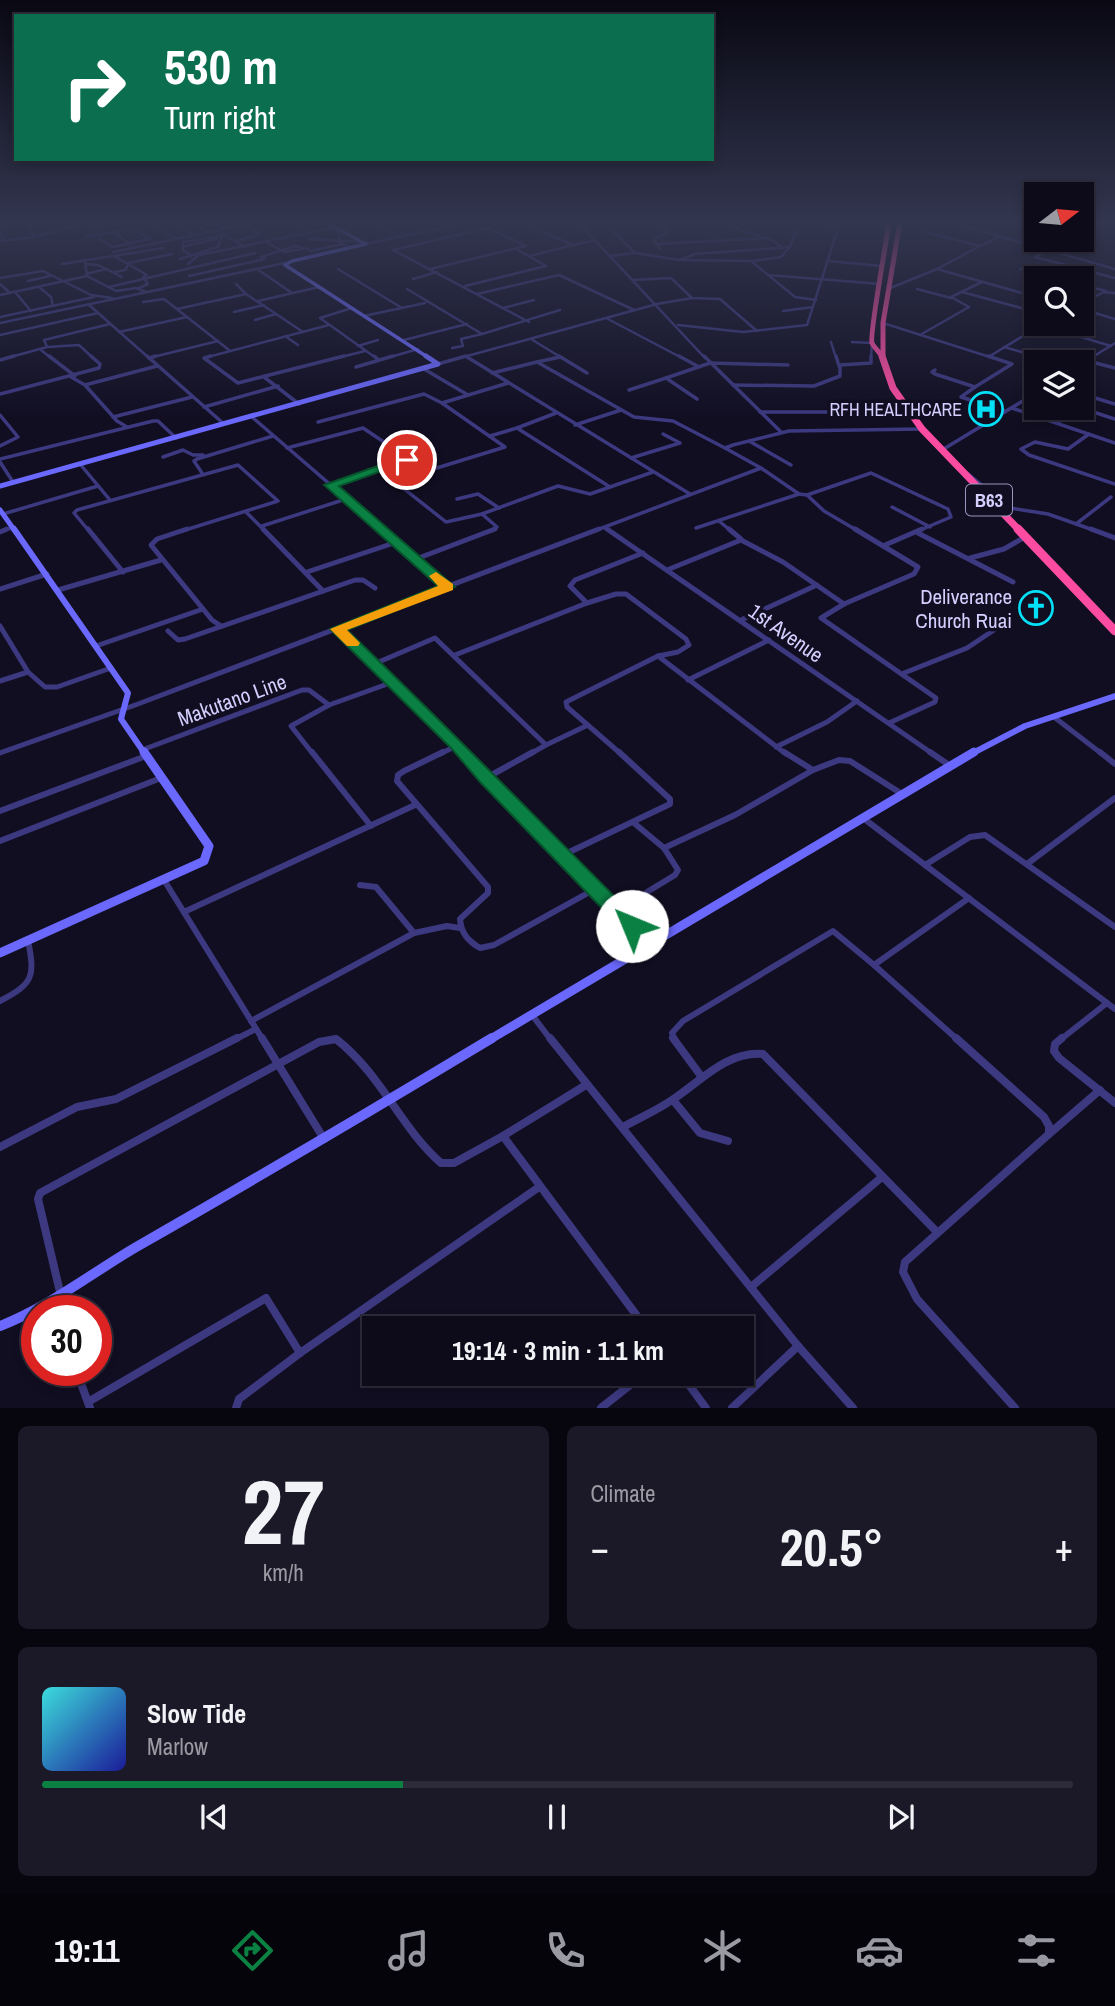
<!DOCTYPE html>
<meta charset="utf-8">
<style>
:root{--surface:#0d0a1a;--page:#1b1827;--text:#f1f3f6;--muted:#9a9aa2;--line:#2d2b39;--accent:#0b8043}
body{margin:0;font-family:"Archivo Narrow",sans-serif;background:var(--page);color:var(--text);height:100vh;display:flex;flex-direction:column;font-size:26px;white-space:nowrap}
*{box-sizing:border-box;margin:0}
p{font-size:23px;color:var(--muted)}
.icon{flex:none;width:38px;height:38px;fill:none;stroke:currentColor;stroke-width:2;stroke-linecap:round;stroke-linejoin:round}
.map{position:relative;height:1408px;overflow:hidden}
.sheet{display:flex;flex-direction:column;gap:18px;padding:18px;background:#07060e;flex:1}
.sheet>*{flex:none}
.hud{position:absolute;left:14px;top:14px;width:700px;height:147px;border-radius:0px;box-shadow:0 4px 10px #0003,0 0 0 2px var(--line);background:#0b6e4f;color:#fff;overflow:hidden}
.needle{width:46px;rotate:74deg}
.controls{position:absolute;left:1024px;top:182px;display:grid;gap:14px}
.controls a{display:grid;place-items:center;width:70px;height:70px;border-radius:0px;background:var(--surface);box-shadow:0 4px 10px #0003,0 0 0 2px var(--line);font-size:35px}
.speed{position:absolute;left:21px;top:1295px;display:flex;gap:14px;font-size:35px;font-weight:700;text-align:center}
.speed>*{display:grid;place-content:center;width:91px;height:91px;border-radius:50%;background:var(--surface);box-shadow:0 4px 10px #0003,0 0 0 2px var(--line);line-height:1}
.speed .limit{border:10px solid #d22;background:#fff;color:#111}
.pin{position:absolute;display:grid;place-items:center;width:60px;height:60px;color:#fff;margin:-30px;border:4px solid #fff;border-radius:50%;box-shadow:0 2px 7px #0007}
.me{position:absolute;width:77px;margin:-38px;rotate:315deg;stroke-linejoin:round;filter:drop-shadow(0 0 5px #0008)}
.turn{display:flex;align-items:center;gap:24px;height:147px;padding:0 35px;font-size:32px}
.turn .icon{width:91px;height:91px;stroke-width:2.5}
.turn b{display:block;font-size:49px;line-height:60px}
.big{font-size:52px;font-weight:700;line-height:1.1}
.sheet .card{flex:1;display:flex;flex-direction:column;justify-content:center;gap:10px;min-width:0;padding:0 24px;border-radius:10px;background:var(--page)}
.sheet .dial{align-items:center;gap:0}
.dial b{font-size:91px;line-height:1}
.song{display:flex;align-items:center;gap:21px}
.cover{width:84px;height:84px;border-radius:10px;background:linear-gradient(135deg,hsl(180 70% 55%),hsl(240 70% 35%))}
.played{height:7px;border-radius:4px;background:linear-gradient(90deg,var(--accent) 35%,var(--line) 35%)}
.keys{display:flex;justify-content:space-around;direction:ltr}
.heat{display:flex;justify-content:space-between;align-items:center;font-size:38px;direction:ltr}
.sheet .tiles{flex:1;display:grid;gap:18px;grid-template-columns:1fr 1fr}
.card:last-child{grid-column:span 2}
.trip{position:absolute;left:362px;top:1316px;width:392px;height:70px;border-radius:0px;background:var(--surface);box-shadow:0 4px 10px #0003,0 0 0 2px var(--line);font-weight:700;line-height:70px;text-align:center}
.dock{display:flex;height:112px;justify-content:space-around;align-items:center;background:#05040a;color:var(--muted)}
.dock .icon{width:49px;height:49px}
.dock .selected{color:var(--accent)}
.dock b{font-size:32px;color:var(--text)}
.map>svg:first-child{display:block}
</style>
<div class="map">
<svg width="1115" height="1408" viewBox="0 0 1115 1408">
<rect width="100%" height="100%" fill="#110e22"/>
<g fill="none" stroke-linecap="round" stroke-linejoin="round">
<g stroke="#3c3980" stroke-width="2.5">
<polyline points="27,222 34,237"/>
<polyline points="171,222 193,234"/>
<polyline points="193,222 209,233"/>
<polyline points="214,222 225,229"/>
<polyline points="238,222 261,234"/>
<polyline points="296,222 311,233"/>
<polyline points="319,222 339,232 340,242 352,248"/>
<polyline points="371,222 400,237"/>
<polyline points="521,222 573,245 595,240"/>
<polyline points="578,222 705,358"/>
<polyline points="604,222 635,253 610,256"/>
<polyline points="659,222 668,233 653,239 660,249"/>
<polyline points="728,222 739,230 759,236"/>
<polyline points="801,222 839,226"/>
<polyline points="949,222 1115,269"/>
<polyline points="151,223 175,238"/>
<polyline points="0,225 13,222"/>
<polyline points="88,226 119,222"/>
<polyline points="0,229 3,241"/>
<polyline points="217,231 245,247"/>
<polyline points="113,232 131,244"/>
<polyline points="1082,236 1109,222"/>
<polyline points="86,237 131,229 150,239"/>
<polyline points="99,239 113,247 150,239"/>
<polyline points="308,239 364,242"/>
<polyline points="0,241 34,237 91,222"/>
<polyline points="235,241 261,234"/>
<polyline points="266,242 284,252 302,249"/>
<polyline points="366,244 469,222"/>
<polyline points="656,244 769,238 783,248"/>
<polyline points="185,246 216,239"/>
<polyline points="980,246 999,237"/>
<polyline points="516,249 546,266"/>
<polyline points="1048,250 1035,257 1115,278"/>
<polyline points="310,251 343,244"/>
<polyline points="1052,251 1074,240"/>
<polyline points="113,252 258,222"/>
<polyline points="635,253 679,260 695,254 790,247 800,222"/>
<polyline points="189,254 183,250 183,242 221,236"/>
<polyline points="530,256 573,245"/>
<polyline points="116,257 147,275 143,277 148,284 139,288"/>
<polyline points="261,257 295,246 308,249"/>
<polyline points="180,259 218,247 223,234"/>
<polyline points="682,260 751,261 795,297 816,300"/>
<polyline points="753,261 781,257 790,247"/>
<polyline points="829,261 881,266"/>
<polyline points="85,262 87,276 116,291 136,288 146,292"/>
<polyline points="62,264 164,248"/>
<polyline points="86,264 98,265 122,277"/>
<polyline points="188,264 199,255 332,228"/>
<polyline points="257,269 292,293"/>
<polyline points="338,269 402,308"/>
<polyline points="430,269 526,246 488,228 393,250 529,322"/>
<polyline points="937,269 1036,297"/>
<polyline points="1021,269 1057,278"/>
<polyline points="115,272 125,270 129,263 172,254"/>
<polyline points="86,274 106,269"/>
<polyline points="768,275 881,284"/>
<polyline points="189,276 265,259"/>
<polyline points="0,278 43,271 91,295 112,298"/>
<polyline points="413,279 437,272"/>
<polyline points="633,280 671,278 692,298 720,299 757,331"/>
<polyline points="28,281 50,276"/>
<polyline points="0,284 10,293"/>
<polyline points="236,284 246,294 303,332"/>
<polyline points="1082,285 1106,291"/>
<polyline points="465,286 546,266"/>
<polyline points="39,287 51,297 53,306"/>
<polyline points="109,287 255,253"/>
<polyline points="407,289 482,334 560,310"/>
<polyline points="888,289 937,269 980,246 924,232"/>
<polyline points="917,289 951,298"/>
<polyline points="15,292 31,311"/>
<polyline points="962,292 1036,312"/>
<polyline points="477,294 559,275 634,310"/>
<polyline points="0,295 87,276"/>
<polyline points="258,301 319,287"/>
<polyline points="143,302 164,299 229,350"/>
<polyline points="1082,303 1104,292 1115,293"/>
<polyline points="88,304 149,358"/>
<polyline points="352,308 320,318 376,358"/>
<polyline points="503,308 534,300"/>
<polyline points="177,309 246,294"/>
<polyline points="1082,309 1115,319"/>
<polyline points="783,311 813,307"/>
<polyline points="234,312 264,305"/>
<polyline points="364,316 425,303"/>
<polyline points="0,317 94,297"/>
<polyline points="606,318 682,358"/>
<polyline points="255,320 276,314"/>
<polyline points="1082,322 1097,314"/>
<polyline points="0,323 285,263"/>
<polyline points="883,323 993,358"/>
<polyline points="678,325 743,332 807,325 840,222"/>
<polyline points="119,332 187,317"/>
<polyline points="0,335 98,313"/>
<polyline points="920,335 969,307 951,297 982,282"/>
<polyline points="285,336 298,345"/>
<polyline points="531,339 562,358"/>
<polyline points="404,340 467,324"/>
<polyline points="831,342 836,358"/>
<polyline points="852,342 872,343 871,358"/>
<polyline points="358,346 378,340"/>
<polyline points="1004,347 1043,358"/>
<polyline points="452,348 463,346 461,339 482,334"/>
<polyline points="41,350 51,358"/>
<polyline points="990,356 1041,325 1111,346"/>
<polyline points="7,358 47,347"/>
<polyline points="93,358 79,345 47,347 44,340 110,324"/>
<polyline points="149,358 218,341"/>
<polyline points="204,358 329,325"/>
<polyline points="337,358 365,351"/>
<polyline points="387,358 418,349"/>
<polyline points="460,358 657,304 692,298"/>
<polyline points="555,358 560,357"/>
<polyline points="1091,358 1115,343"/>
</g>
<g stroke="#3c3980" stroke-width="3.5">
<polyline points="49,356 75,376"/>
<polyline points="147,356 224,424"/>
<polyline points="211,356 204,358 238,383 344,356"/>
<polyline points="374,356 379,360"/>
<polyline points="559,356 587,373"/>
<polyline points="679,356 699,367"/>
<polyline points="704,356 781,432"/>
<polyline points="836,356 839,366"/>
<polyline points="1037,356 1057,362"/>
<polyline points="467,357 690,494"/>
<polyline points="149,358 156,356"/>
<polyline points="0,360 14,356"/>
<polyline points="1088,361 1115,368"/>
<polyline points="537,362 560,357"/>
<polyline points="438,364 466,356"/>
<polyline points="1082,364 1094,356"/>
<polyline points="356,367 393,356"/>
<polyline points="424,369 468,395"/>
<polyline points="935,370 932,372 935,374 975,387 1012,364 988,356"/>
<polyline points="492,373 537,362 634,417 673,421 725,448"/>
<polyline points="71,377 85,385 157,366"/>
<polyline points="264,377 299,404"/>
<polyline points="85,385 117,421 127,427"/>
<polyline points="733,385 814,386 840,376 840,365 871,363 871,356"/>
<polyline points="975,387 961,397 1005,411"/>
<polyline points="629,390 666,378"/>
<polyline points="0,394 99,368 100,364 91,356"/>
<polyline points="1082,394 1115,404"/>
<polyline points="697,399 666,378 710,363 788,365"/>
<polyline points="442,403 508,383"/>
<polyline points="204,407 278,386"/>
<polyline points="1012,408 1115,443"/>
<polyline points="1081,408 1115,419"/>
<polyline points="760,412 845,412"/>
<polyline points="556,413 517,428 610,487"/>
<polyline points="0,415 18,437 0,446"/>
<polyline points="113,417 192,397"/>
<polyline points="252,417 384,531"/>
<polyline points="1057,423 1077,408"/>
<polyline points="575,425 621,410"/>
<polyline points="1089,434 1068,449 1035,442 1021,449 1029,455 1115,484"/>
<polyline points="490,436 517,428"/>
<polyline points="749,441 791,465"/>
<polyline points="287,448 363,428 427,471 505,447 442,403 424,394 318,422"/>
<polyline points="942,450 1036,393"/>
<polyline points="163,457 183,450 193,455 203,455"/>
<polyline points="631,458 680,443 663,434"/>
<polyline points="0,459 153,421 158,421 176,438"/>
<polyline points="0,462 13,482"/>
<polyline points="80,464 110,500"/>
<polyline points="761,468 799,494 807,495 824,511 858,531"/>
<polyline points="379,469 446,522 482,514"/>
<polyline points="202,473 194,461 197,459 273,436"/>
<polyline points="967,473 1010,508 1048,514 1096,531"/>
<polyline points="330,485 407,460"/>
<polyline points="807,495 871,473 948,509 951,517 918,531"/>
<polyline points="457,499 478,494 499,508"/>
<polyline points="892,507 930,527"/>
<polyline points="246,512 265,531"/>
<polyline points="3,514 98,486"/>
<polyline points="719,521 731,531"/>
<polyline points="1076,524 1111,497"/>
<polyline points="262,526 346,499"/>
<polyline points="605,528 610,531"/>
<polyline points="696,528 799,494"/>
<polyline points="2,531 14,527"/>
<polyline points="89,531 74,513 77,510 238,465 278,501 182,531"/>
<polyline points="490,531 497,527 482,514 558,486 590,494 653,472"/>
<polyline points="594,531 761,468 725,448 733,445 789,431 922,429"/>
</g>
<g stroke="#3c3980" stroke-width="5">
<polyline points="88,529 123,572"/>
<polyline points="187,529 157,539 151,545 212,620 221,626"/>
<polyline points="263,529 323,591"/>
<polyline points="382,529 448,587"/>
<polyline points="607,529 933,754"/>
<polyline points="729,529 741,539"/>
<polyline points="855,529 918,567 914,574 844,604 821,618 936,698 935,702 889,723"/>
<polyline points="1091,529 1115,538"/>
<polyline points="0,532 7,529"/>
<polyline points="918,533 1013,582"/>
<polyline points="885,545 922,529"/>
<polyline points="643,553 575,580 570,586 587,603 616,594 626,594 686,639 689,645 678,652 658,656 786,754"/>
<polyline points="970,558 1004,549 1025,537"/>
<polyline points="416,559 495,529"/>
<polyline points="667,570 741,540 783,562 844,604"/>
<polyline points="307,572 397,542"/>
<polyline points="0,589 47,574"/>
<polyline points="58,590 161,560"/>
<polyline points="741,620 817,585"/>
<polyline points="0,626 28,672 45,687 57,687 111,668"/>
<polyline points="338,629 463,754"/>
<polyline points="168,631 178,640 185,639 355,580 363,580 375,588"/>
<polyline points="96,646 203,609"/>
<polyline points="455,655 587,603"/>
<polyline points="374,664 435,638 546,745 530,754"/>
<polyline points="904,673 967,648 997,628"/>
<polyline points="688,680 769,640"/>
<polyline points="0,681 28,672"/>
<polyline points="1054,717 1102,754"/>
<polyline points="546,745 588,725"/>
<polyline points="776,747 827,722 857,701"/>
<polyline points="142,750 302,690 309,690 329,705"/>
<polyline points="0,753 138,704 599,529"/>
<polyline points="313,754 291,726 329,705 393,682"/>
<polyline points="440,754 458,745"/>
<polyline points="621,754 567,707 566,702 658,656"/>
</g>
<g stroke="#3c3980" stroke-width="6">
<polyline points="312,752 371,826"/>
<path d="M443,752L404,771L398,775L397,781L488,887V893L460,919C461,933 468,941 480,948L494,945L595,889"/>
<polyline points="461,752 650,945"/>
<polyline points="784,752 813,770 839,760 850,761 902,794"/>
<polyline points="930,752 949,765"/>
<polyline points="1100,752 1115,764"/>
<polyline points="486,778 533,752"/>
<polyline points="0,811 146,756"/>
<polyline points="863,818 1115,1009"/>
<polyline points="634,823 664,848 678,870 675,875 647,892"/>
<polyline points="0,841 161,778"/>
<polyline points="664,848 735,815 813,770"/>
<polyline points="563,855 670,804 670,799 619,752"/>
<polyline points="1027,864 1115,798"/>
<polyline points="925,865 970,837 985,835 1115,927"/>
<polyline points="164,880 263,1040"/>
<polyline points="360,885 376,887 414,933 447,926 460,928"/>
<polyline points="184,912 415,805"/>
<path d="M0,1001C34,983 35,977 28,940"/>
<polyline points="532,1015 551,1040"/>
<polyline points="251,1021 414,933"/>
<polyline points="234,1040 256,1029"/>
<polyline points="329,1040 338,1040"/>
<polyline points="675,1040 672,1033 683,1021 833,931 874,965"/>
<polyline points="958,1040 874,965 969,898"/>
<polyline points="1060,1040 1107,1003"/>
</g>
<g stroke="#3c3980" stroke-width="8">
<polyline points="262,1038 324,1139"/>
<polyline points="550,1038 798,1346 853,1408"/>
<polyline points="673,1038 701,1076"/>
<polyline points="956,1038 1044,1117 1049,1126 1049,1134 905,1262 903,1272 917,1299 1015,1408"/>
<polyline points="1062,1038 1055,1044 1054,1051 1059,1058 1115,1103"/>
<polyline points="586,1085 503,1136 646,1328"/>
<polyline points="673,1100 700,1133 728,1141"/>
<path d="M623,1127C639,1118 656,1111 672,1100C700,1082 726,1051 763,1054L937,1232"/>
<polyline points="1049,1134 1100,1090"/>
<polyline points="0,1147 77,1107 116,1099 237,1038"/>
<polyline points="751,1287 882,1177"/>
<path d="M60,1292L38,1199L40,1193L319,1042L336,1039C382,1075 400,1127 441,1163H454L503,1136"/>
<polyline points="76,1370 90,1408"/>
<polyline points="681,1374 706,1408"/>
<polyline points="88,1402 266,1298 300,1353"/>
<polyline points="236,1408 239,1399 300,1353 539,1187"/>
<polyline points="601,1408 644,1374"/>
<polyline points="732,1408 798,1346"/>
</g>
<polyline stroke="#6a68fd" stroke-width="3.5" points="325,222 366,244 292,261 285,265 429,358"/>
<g stroke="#6a68fd" stroke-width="5">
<polyline points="0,486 438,364 426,356"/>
<polyline points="0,510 15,531"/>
</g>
<g stroke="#6a68fd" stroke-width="6">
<polyline points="14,529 128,693 121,719 145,754"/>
<polyline points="971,754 1025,726 1115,696"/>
</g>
<g stroke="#6a68fd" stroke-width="9">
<polyline points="0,953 204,861 209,846 144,752"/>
<polyline points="489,1040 974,752"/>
</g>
<path stroke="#6a68fd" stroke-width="10" d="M0,1326C49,1307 93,1272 138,1246C257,1178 374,1109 492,1038"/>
<g stroke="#fc4ca2" stroke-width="5">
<path d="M882,356C879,352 874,347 872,343C869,335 887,239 889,222"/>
<polyline points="883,358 883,323 900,222"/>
</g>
<polyline stroke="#fc4ca2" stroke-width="7" points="882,356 893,388 922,429 1020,531"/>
<polyline stroke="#fc4ca2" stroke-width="9" points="1018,529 1115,631"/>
</g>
<linearGradient id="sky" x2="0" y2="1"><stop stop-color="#090813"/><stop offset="0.53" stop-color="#32364f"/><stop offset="1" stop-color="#32364f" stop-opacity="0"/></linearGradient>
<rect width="1115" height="419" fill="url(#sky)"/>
<path fill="#0b8043" stroke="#07532c" stroke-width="2" d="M403,457L413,460L339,486L455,587L347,630C446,725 542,824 639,921L641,926L639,932L632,934L625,932L480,782L452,749L330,629L438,586L324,485Z"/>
<polygon fill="#f59e0b" points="436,572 453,584 453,590 347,630 360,643 358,646 347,646 330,629 438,586 429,576"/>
<defs>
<g id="hospital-ring" transform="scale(1.75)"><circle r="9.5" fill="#110e22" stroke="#04e0f6" stroke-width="1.5"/><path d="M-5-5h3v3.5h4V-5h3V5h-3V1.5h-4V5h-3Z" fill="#04e0f6"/></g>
<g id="church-ring" transform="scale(1.75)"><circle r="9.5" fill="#110e22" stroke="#04e0f6" stroke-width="1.5"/><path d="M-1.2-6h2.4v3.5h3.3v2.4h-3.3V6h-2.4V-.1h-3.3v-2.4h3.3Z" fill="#04e0f6"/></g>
</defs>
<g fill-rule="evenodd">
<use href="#hospital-ring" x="986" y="409"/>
<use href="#church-ring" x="1036" y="608"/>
</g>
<g text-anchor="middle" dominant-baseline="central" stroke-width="7" stroke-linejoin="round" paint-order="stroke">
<g font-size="18" fill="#d4cffe" stroke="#110e22" text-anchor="end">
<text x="962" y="409">RFH HEALTHCARE</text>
</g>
<rect fill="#110e22" stroke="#9a95bc" stroke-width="2" x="966" y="484.5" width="46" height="31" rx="5"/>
<g font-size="19" font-weight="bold" fill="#d4cffe">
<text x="989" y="500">B63</text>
</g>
<g font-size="21" fill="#d4cffe" stroke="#110e22" text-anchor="end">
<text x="1012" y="596">Deliverance<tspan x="1012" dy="24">Church Ruai</tspan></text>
</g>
<g font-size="21" fill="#d4cffe" stroke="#110e22">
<text transform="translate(786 633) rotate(35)">1st Avenue</text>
<text transform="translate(232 700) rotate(-20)">Makutano Line</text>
</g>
</g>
</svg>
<div class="controls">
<a><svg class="needle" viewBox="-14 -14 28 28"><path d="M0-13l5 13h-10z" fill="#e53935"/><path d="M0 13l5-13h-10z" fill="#9a9aa2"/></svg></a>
<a><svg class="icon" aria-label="search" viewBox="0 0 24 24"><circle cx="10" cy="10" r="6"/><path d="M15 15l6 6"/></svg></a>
<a><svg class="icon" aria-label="layers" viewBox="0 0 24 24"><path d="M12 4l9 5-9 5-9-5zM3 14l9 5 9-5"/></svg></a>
</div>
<div class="speed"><div class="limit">30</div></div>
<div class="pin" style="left:407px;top:460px;background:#d93025"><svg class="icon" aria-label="arrive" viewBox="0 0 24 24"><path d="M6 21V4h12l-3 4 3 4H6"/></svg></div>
<svg class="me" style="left:632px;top:926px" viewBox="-20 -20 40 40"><circle r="19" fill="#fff"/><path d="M0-13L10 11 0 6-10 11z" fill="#0b8043"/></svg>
<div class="trip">19:14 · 3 min · 1.1 km</div>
<div class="hud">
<div class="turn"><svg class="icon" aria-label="right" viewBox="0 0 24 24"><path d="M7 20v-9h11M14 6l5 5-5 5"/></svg><div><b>530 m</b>Turn right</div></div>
</div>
</div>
<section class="sheet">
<div class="tiles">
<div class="card dial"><b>27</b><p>km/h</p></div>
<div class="card"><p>Climate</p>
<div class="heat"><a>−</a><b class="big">20.5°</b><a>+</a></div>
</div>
<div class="card">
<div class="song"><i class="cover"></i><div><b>Slow Tide</b><p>Marlow</p></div></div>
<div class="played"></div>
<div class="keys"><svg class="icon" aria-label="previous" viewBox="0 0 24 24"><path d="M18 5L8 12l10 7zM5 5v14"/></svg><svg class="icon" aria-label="pause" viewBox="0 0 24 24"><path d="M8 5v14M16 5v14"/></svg><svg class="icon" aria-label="next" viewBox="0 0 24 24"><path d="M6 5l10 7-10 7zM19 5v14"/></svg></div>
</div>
</div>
</section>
<nav class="dock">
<b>19:11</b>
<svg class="icon selected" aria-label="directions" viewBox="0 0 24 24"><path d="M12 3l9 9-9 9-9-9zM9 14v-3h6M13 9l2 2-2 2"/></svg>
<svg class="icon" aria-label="music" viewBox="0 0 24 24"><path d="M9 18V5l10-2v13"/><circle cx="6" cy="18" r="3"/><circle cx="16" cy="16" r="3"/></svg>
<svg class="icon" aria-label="phone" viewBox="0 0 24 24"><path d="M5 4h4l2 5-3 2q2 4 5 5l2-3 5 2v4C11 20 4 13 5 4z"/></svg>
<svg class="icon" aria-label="climate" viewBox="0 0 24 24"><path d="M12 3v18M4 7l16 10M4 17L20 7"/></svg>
<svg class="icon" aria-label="car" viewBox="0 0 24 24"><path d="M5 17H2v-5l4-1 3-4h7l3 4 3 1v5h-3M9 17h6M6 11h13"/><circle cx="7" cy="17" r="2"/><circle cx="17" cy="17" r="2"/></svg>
<svg class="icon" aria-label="filters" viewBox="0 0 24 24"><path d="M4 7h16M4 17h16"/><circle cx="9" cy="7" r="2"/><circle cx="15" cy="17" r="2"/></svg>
</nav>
